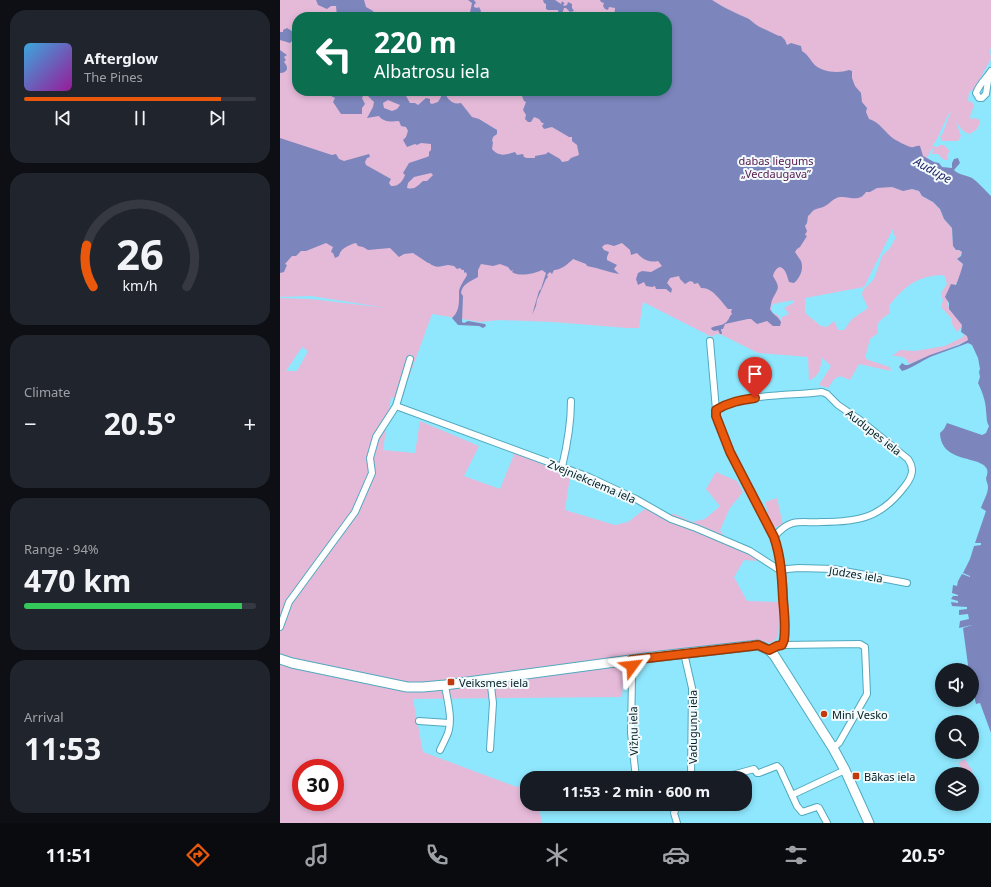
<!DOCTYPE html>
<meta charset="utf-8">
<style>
:root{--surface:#171b24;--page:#20242c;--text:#f1f3f6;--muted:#9ea1a6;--line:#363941;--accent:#ea580c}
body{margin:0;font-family:"Noto Sans",sans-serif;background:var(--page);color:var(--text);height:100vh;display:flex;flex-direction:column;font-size:15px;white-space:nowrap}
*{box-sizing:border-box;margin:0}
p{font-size:13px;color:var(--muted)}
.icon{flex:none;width:22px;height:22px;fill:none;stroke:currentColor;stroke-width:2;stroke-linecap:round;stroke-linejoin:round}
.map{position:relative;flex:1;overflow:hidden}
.side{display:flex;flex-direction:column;gap:10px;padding:10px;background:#0d0f14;width:280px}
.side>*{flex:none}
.guide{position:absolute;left:12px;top:12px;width:380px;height:84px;border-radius:16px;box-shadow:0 2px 6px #0003;background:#0b6e4f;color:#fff;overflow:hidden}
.tools{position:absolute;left:655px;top:663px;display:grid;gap:8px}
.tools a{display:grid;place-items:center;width:44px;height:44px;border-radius:50%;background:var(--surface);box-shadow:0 2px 6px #0003;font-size:20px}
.speed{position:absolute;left:12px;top:759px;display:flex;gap:8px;font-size:20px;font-weight:700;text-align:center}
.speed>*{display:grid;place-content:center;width:52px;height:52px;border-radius:50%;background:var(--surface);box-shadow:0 2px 6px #0003;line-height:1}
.speed .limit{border:6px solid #d22;background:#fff;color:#111}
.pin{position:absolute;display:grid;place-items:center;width:34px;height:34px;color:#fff;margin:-41px -17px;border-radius:50% 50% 50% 0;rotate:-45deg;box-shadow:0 0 4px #0007}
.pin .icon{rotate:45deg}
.me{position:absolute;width:44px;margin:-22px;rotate:60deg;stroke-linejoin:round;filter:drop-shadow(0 0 3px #0008)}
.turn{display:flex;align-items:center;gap:14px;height:84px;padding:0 16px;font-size:18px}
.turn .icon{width:52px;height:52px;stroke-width:2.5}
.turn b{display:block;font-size:28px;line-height:34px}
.big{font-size:30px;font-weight:700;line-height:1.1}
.side .widget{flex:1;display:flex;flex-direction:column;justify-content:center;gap:6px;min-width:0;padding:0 14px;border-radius:16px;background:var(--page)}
.side .dial{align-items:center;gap:0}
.dial svg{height:104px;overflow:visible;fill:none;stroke:var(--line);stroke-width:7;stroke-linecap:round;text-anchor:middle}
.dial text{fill:var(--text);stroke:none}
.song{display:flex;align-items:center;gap:12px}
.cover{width:48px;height:48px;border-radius:6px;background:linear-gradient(135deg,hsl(200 70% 55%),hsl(300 70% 35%))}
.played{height:4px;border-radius:2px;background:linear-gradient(90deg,var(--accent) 85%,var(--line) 85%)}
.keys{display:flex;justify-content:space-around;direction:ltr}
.heat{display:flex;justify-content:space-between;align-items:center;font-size:22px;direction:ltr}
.charge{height:6px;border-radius:3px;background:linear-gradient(90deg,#34c759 94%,var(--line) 0)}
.trip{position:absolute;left:240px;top:771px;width:232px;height:40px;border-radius:16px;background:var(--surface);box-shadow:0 2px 6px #0003;font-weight:700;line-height:40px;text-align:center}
.dock{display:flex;height:64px;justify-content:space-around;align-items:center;background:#090b0e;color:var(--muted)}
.dock .icon{width:28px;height:28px}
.dock .current{color:var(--accent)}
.dock b{font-size:18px;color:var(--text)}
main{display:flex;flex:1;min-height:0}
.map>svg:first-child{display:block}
</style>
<main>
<section class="side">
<div class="widget">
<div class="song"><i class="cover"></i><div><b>Afterglow</b><p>The Pines</p></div></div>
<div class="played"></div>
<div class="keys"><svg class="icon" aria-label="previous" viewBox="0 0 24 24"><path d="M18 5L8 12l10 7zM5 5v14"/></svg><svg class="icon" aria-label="pause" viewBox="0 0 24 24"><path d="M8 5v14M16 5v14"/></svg><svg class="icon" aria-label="next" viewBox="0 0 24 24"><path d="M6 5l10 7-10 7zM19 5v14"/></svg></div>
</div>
<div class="widget dial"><svg viewBox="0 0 100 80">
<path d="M14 69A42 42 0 1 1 86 69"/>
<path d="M14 69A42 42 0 0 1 9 37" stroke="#ea580c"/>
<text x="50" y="56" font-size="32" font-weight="700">26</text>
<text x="50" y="72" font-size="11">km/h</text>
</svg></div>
<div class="widget"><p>Climate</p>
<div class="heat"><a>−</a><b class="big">20.5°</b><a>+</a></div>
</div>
<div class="widget"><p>Range · 94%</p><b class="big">470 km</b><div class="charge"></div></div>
<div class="widget"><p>Arrival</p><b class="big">11:53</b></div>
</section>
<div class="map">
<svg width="711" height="823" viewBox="0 0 711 823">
<rect width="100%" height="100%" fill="#8fe7fd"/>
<g fill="#e5bad9" fill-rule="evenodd">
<path d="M0,0H711V48L710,50L711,59L694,89L689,92L688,101L692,102L694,106L690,116L691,120L694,118L700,120C699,128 696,131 689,134L683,131L676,122L681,136L678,141H662L660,136L662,135L671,111L668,115L656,141L652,146L657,147L660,145H664L670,151L667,155L668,160H664L658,154H652L653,149L652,148L632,189L639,191L642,196L653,202L660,209L664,219L672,228L673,246L676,250H678L682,252L678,260L683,264L681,275L667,300L669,309L677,317L683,326L677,332L672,324V319L661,307L663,301L661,293L667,284L664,275C639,275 624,286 609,306L610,313C602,319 595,322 598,333L590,339L585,358L591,361L610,367L611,371L579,364L570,380L560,376L554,379L548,388L539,385L551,366L542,358C540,371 540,374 529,381L528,357L478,353L442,335L436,334L432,337L363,302L359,328H347L273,322L220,320L200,322L152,314L120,402L111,397L103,450L135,453L140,421L199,446L184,476L220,489L235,452L290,477L285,510L335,525L348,522L366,508L379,515L395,514L412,522L425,519L440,506L426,489L436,472L457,481L463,492L450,508L440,530L449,544L475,556L477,561L464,560L454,577L467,601L500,602L498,637L491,643L475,640L345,656L342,697L133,699L143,752L237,787L239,786L247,791V804H258L262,823H0V298L31,299L107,308L31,296L0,297ZM17,17H387V91H17ZM613,229V234L616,237L610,248L602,256L594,279L583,290L582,295L588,308L572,319L564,330H558L554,321L547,327L541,326L525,313V298L584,287ZM514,300L513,303L504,308L509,314L502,317V322L498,315L492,313L491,309L493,304ZM22,347L28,351L17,371H6ZM21,768H55V802H21Z"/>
<path d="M683,334L687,336V341L629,364C626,356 620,356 612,356L620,350L635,351L665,346L683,337Z"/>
<polygon points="497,498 503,525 492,528 485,502"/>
<polygon points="685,759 693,772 690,774 685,774 678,763"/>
</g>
<g fill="#7c86bd" fill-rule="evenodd">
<polygon points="36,0 84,0 86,7 93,11 97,17 85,17 79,15 72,17 57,17 56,6 51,6 47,9 38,5"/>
<polygon points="188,0 194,0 196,3 194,5 194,7 197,8 199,7 201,11 198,17 189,17 192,3"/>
<polygon points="263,0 275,0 281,4 282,1 285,4 283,4 284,6 287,5 288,2 292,4 292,8 294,11 290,12 286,8 284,8 282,14 279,16 278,10 268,10 266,9 266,4 264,3"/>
<path d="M320,0H432C444,8 456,13 469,19C473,22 477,26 482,28C488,31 493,33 499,36H501L505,40L507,45L511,43L521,46L522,51C528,55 529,58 533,63C540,72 558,74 569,70L572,71V78L575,86L581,93L582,102L587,108L586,112L589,119C600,122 605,133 614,139C618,141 626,146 631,147C634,148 636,145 640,146L643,156L654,162L659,163L662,167L672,168V163L674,159L678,158L680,163L674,170C679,175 686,175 692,178C698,182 706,191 711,196V733L700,703L696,704L692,688V670H688L687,666L688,665L683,628L692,625L679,628L680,621L689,619L688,614L679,615V610L687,609V607L672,606L671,602L678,603V601L671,599L673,596H678V595L672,593L673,585L677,586L678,581L682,574L690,577V576L683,573L690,559L694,546L701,545V543H695L706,511L701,508C703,501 708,494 708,487C708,484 706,481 706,478C707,475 708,473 707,469C701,455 661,464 660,433L664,429L667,423L702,435L706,433L709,426C706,421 707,417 706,411C706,402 702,391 698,383L700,377L699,372L700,369L698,358L692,345L688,343C676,348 662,352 650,357C642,361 630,369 622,371L619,367L622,363L625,365H628L650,355L679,345L688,340L687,336L681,332L682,325L669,309V303L665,297L671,284L676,285C679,277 681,272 683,264L677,259L681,256L682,252L679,250H676L673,246L672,228L664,219L660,209L653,202L642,196L639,191L632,189L623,191L612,187L597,188L590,192H586C579,203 570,196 560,197C553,198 551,203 545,206C542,208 538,208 534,210C531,212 531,214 528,216L527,223L525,226L527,231L525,235L527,236L520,247L517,249L515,252C517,255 519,258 521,261C524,269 520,278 514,283L509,282C507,276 506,269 500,267C496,268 494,272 493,276C500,288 499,287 493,298C491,302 491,305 490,309C493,315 498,316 501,322L500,326H493L487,321L477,324L471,319H468L445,324L443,329H441L442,334H440L438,330L435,331L432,330L431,328C439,324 446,327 450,316L452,314L451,312L452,309H448C441,301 432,287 421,288L418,283L414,284L413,282L410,281L405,284L400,279L399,276L390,278L387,283L392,289L391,293L386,289H376L375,286L372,287L366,286L364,282L358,285L356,279L358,273L362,271L371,272L382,266L378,261C369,263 362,259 357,253L351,255L350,250L342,243L334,246C330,245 326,242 322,247L324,250L329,252L327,257V260L337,265L334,269L339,274C328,272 318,268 307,266L306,264L293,259C288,264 281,270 274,270L272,274L270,272L267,275L268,277L266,279L257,300L256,306L252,315L259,291L261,289L266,273L262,270C254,274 239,277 232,272L233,270L231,271L228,267L220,264L213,266L201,264L198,270V277C191,281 182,284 181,293L183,296L182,322L184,323L188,321L205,324L206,326L203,328L199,326L178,325L172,318C180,311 179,301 179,292C179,287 185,279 187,275L186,272L184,273V270H182L180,268L177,269L174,266C172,266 170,265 168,265C161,266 156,269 149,263H148L133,253L124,254L119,257L110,248L88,250L83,247L78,246L76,243C68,245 60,249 59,256L55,258L53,253L51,252L53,247L46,243L26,251H21L16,256H12L5,264L7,265L4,272L0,273V138L52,155L56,154L59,159L64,161L89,154L90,157L87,158L85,162L86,165L111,179L109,183L111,186C118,187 123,181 125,175L123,173L129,163L147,157L149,156V152L151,150V144L141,143L137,145L135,144L127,147L123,140L126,137L128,131L126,127L121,126L119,121C111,122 103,122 99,116L87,118L93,107L94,102L87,95L83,96L82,98L85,104L82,108V114H61L53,102L55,98L41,91L54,92L56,91H124V96H126L130,103H135L138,105L146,98L150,99V103L152,104L158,102L161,97V91H164C167,99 172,105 181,103L192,117L199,119L217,130V134L213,137L212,141L213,142L212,149C219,157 225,155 235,152L237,155L243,154L244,157L247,158H255V156L266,154L268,152L280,159L282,162L288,161L291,158L299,155L297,145L292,141V137H289L272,127L264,129L262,126L264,123H262L259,119L254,117L251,122H248L245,119L246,115L243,110L246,102L244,101L240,91H387V17H334L335,8L329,7L328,10L325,9L323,6L324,3L321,2ZM108,100L120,105L117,109L112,111L104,108L103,103ZM151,173L153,175L147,181H143C137,186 135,190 127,188L128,183L134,177Z"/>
<polygon points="7,28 15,33 17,33 17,40 13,40 10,43 0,40 0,32 3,32 3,30"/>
<path d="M0,50L7,55L4,57L6,60L4,62C9,67 8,73 0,73Z"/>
</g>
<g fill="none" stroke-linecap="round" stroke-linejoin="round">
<g stroke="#50a9be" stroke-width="8">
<g id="street">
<path d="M709,74L706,94L702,98H699L696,93C700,83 706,79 711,71"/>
<path d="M430,341L436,410V416L438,423L448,447L494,537C505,566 504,600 505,631V640L502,645"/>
<polyline points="116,406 309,477 356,499 391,519 416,528 470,551 501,571 507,569 519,568 554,569 627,583"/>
<path d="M436,410C462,393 511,396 542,392L547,394L558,405L580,420L628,459C635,469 632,477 625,486C601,518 579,522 541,522C532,523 522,521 513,523C505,525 499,531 494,537"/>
<path d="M282,467C287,446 291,423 291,401"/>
<polyline points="0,627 9,602 75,512 92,473 90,458 96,437 116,406 130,359"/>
<polyline points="489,650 497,646 502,645 580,644 585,647 587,694 559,743 553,748"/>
<polyline points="404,653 412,688 411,778"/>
<polyline points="351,660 352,678 351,733 356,778"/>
<polyline points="139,721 169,723"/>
<polyline points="210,749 213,703 210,678"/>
<path d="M160,750C163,744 166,738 168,733C173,718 167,700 165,685"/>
<polyline points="441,778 474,769 477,773 479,773 497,766 500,769 512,795 565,770"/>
<polyline points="512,795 517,806 522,812 537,807 539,808 547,823"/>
<polyline points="397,823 394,813 398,804"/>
</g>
</g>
<g stroke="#50a9be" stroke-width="11">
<polyline id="secondary" points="0,659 12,663 127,687 143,687 165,685 380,656 478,645 489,650 494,655 553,748 565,770 589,823"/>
</g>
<use href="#street" stroke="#fff" stroke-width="6"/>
<use href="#secondary" stroke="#fff" stroke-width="9"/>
</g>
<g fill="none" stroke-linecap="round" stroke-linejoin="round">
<g stroke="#983908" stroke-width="10">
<path id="route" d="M352,666L351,660L472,646L478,645L489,650L497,646L502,645L504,640C506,626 504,612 503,599C502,578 501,557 494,537L450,452L436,416V410C449,402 461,400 475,398"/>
</g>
<use href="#route" stroke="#ea580c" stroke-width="7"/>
</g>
<g fill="#c2390e" stroke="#f2fafc" stroke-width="1.5">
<rect x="167" y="678" width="8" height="8" rx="2"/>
<circle cx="544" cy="714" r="4"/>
<rect x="572" y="772" width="8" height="8" rx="2"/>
</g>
<g text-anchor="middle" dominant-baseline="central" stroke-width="4" stroke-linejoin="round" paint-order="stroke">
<g font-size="11" fill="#57174b" stroke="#f2fafc">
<text x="496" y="160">dabas liegums<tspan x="496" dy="13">„Vecdaugava”</tspan></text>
</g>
<g font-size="11" fill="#011d23" stroke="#f2fafc">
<text transform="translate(594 432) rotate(38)">Audupes iela</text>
<text transform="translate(312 481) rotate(23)">Zvejniekciema iela</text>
<text transform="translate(576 574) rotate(9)">Jūdzes iela</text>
<text transform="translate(412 727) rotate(-90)">Vaduguņu iela</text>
<text transform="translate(353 731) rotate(-91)">Vižņu iela</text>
</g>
<g font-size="11" fill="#011d23" stroke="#f2fafc" text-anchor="start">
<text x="179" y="682">Veiksmes iela</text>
<text x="552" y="714">Mini Vesko</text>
<text x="584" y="776">Bākas iela</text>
</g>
<g font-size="12" font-style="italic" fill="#222567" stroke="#f2fafc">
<text transform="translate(653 170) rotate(29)">Audupe</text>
</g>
</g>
</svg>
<div class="tools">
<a><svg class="icon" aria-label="sound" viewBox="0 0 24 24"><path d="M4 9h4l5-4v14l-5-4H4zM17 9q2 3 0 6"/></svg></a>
<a><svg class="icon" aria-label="search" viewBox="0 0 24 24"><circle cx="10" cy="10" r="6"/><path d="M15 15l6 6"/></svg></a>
<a><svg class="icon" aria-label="layers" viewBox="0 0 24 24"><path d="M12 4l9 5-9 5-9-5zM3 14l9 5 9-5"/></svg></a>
</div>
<div class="speed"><div class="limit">30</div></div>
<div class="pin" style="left:475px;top:398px;background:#d93025"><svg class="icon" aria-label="arrive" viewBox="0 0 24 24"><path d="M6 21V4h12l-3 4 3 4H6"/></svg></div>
<svg class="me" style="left:352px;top:666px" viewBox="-20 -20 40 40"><path d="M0-17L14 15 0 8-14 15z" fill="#ea580c" stroke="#fff" stroke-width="4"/></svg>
<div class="trip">11:53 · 2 min · 600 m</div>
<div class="guide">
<div class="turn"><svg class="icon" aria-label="left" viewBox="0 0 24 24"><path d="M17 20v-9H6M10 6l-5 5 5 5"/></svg><div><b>220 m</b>Albatrosu iela</div></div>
</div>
</div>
</main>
<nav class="dock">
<b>11:51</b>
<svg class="icon current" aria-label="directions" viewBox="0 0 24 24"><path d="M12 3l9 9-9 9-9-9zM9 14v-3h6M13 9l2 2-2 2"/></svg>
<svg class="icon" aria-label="music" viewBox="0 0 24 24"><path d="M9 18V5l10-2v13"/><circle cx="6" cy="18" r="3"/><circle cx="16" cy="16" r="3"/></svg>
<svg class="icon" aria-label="phone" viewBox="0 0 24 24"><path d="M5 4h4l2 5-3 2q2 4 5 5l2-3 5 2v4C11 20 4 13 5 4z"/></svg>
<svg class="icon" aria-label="climate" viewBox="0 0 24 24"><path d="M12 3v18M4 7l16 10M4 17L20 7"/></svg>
<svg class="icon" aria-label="car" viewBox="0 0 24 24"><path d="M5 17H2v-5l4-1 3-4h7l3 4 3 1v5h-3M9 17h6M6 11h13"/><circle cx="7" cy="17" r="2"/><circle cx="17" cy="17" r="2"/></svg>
<svg class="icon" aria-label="filters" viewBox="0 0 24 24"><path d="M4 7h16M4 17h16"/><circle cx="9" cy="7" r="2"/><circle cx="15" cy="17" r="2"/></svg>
<b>20.5°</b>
</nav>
